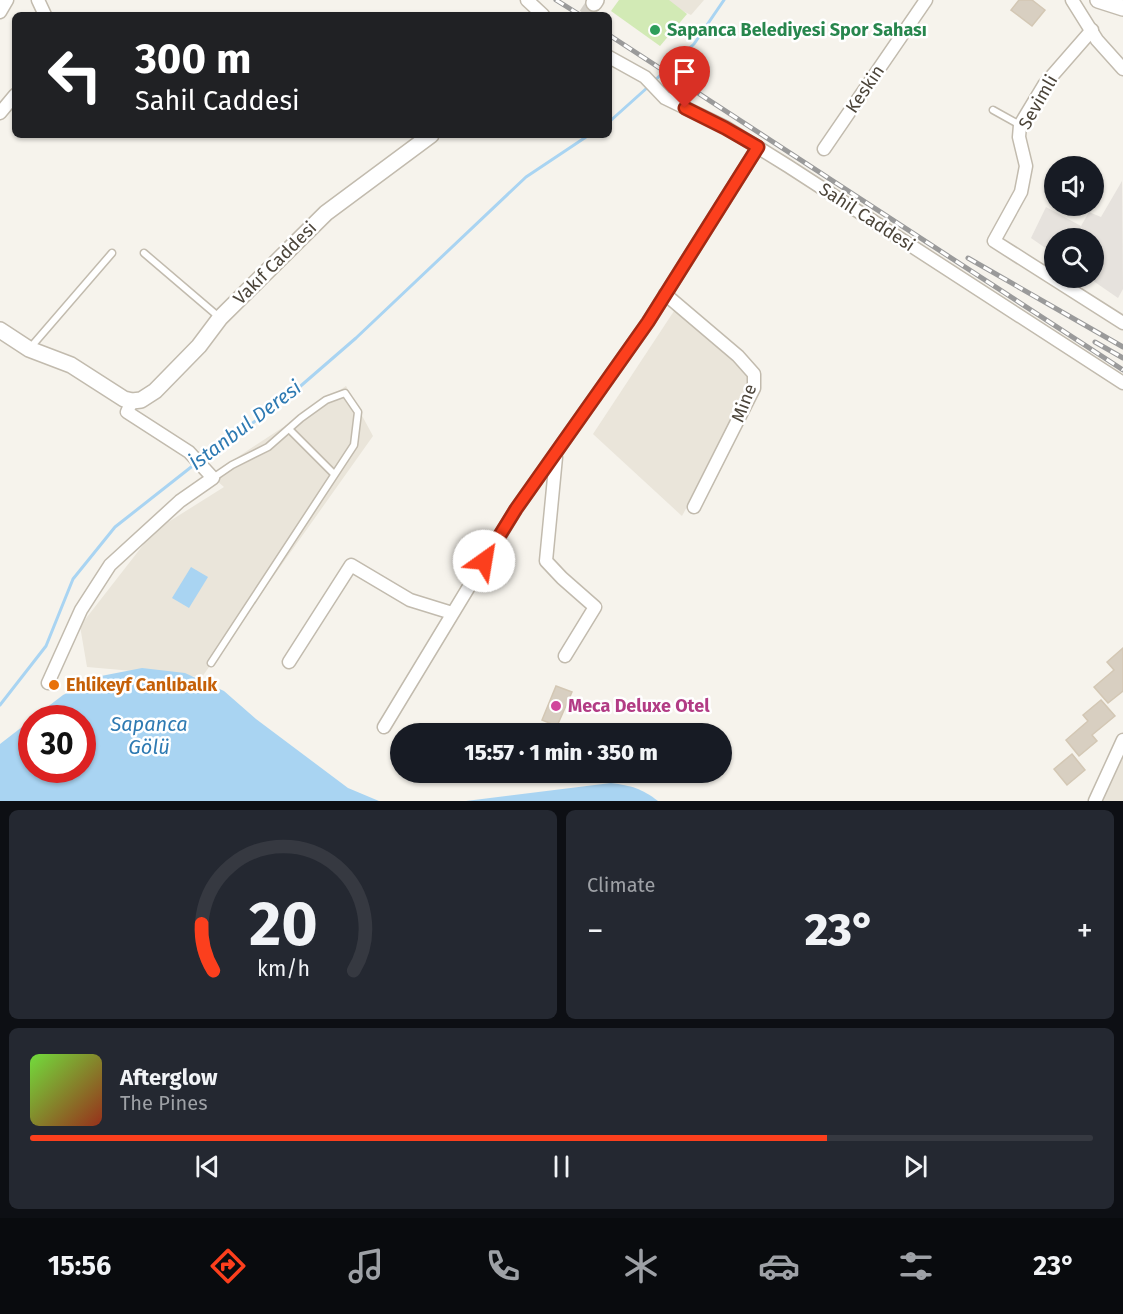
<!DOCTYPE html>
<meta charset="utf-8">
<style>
:root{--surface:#171b24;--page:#242831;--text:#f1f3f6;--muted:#9ea1a6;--line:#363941;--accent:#fc3f1d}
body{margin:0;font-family:"Fira Sans",sans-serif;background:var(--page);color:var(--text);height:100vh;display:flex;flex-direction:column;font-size:22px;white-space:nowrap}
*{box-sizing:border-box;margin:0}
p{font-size:20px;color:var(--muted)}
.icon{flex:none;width:33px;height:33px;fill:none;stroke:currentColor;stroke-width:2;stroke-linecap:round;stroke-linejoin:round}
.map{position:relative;height:801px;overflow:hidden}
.side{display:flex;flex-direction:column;gap:9px;padding:9px;background:#0d0f14;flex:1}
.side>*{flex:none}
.banner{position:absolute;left:12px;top:12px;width:600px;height:126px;border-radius:9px;box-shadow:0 2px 4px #0004;background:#202124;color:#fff;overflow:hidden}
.controls{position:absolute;left:1044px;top:156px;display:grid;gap:12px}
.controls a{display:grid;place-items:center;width:60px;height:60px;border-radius:50%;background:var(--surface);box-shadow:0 2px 4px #0004;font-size:30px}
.speed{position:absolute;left:18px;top:705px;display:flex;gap:12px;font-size:30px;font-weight:700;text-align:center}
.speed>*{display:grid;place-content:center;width:78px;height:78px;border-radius:50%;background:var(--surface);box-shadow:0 2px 4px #0004;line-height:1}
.speed .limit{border:9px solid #d22;background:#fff;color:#111}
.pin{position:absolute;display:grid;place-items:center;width:51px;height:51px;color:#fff;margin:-62px -26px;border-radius:50% 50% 50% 0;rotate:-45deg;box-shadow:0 0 6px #0007}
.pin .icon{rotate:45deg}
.me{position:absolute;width:66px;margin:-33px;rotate:32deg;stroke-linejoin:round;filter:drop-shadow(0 0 4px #0008)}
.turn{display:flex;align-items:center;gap:21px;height:126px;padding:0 24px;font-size:27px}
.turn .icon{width:78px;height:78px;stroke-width:2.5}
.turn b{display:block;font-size:42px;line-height:51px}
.big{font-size:45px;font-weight:800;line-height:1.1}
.side .tile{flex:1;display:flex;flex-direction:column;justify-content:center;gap:9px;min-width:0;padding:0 21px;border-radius:9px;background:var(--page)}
.side .dial{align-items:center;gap:0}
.dial svg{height:156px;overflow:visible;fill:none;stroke:var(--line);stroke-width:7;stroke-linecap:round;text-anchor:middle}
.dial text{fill:var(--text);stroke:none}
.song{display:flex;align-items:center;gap:18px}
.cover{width:72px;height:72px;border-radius:9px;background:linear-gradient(135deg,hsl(100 70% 55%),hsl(10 70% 35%))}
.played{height:6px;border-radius:3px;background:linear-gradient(90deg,var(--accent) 75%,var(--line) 75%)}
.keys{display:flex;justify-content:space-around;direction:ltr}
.heat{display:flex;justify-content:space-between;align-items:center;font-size:33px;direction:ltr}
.side .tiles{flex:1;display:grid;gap:9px;grid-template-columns:1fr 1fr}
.tile:last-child{grid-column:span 2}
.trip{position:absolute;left:390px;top:723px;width:342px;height:60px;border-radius:30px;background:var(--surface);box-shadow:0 2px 4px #0004;font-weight:800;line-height:60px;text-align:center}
.tabs{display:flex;height:96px;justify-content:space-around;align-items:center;background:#090b0e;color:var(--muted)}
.tabs .icon{width:42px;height:42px}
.tabs .on{color:var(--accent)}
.tabs b{font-size:27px;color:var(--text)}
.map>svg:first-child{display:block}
</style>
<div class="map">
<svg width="1123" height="801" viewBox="0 0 1123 801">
<rect width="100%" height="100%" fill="#f6f3ec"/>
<g fill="#eae5da">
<polygon points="659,0 704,0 691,15"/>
<polygon points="676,308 750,373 753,383 682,516 593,434"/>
<polygon points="346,386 373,436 202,677 87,667 80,626 154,531 224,487 210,475"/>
<polygon points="1123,751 1123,801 1098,801"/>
</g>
<polygon fill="#e6e2dd" points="1122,181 1123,289 1118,298 1089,278 1094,278 1094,238 1054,238 1054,254 1031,238 1046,207 1081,226 1089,212 1101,217"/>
<polygon fill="#d2eab5" points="619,0 669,0 687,14 660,46 611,11"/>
<g fill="#a9d4f2">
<polygon points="191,567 208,577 189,608 172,598"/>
<polygon points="142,668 185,673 224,691 256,719 348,788 379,801 0,801 0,744 31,720 32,770 82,770 82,718 33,718 63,695 101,676"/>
<path d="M611,783C632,786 641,788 658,801H466Z"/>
</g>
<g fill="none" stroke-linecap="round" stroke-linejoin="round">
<g stroke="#a9d4f2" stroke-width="3">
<polyline points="653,82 694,44 724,0"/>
<polyline points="609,122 648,87"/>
<polyline points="200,460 281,403 356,338 526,177 589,135"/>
<polyline points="0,705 46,646 73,579 115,527 195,464"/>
</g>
</g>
<g fill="#d8cfc1" stroke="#d3c7b4" stroke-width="1.5">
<polygon points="1019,0 1032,0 1045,10 1032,26 1011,10"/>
<polygon points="1123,648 1123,691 1108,703 1094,687 1114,670 1107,662"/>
<polygon points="556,686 572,692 557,726 542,720"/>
<polygon points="1101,700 1115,716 1092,735 1097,741 1079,756 1066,740 1088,721 1083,715"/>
<polygon points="1072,754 1085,770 1067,785 1054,769"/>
</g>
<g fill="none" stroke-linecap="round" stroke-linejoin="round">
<polyline stroke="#d4d0c8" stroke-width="15" stroke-dasharray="15 8" stroke-linecap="butt" points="586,15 594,3"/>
<g stroke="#c2bbae" stroke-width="9">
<g id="service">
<polyline points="993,110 1020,125"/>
<polyline points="144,253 219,317"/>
<polyline points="30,348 112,253"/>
<polyline points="289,429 334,474"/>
<polyline points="211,663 354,445 358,412 345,393 326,400 301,418 268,447 232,465 213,478"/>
</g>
</g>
<g stroke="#c2bbae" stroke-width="15">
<g id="minor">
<polyline points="38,0 45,15"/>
<polyline points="527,0 543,15"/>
<polyline points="1072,0 1097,40 1123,69"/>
<polyline points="0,12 7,0"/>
<polyline points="1092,30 1044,85 1020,125 1019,137 1026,166 1021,192 994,241 1123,323"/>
<polyline points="609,57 645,77 665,98 725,127 788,166 1123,383"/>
<polyline points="0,113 15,95"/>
<polyline points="824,149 926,0"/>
<polyline points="665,294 738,356 754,374 754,388 694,507"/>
<polyline points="556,457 546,561 562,578 595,607 565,656"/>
<polyline points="289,662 351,565 410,600 452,613"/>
<polyline points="48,683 81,610 110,565 180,501 213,478 189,452 127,412 132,401"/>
<polyline points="384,727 516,509 648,322 758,147"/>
<polyline points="1095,801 1123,740"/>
</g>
</g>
<g stroke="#c2bbae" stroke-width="18">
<g id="tertiary">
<polyline points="1098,0 1123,8"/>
<polyline points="594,3 596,0"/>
<polyline points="0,330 29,349 71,365 124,399 132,401 141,400 155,391 199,346 220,318 326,213 431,135"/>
</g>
</g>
<use href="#service" stroke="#fff" stroke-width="6"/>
<use href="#minor" stroke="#fff" stroke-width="12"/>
<use href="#tertiary" stroke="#fff" stroke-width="15"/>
<g stroke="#9a9a9a" stroke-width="5">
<g id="rail">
<polyline points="556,0 580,15"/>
<polyline points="609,35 1123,370"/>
<polyline points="968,258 1123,347"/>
<polyline points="1095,342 1123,358"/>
</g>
</g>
<use href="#rail" stroke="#fff" stroke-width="3" stroke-dasharray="9" stroke-linecap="butt"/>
</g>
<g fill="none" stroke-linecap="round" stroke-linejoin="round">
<g stroke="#a42913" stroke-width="15">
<polyline id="route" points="484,561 516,509 648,322 758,147 725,128 685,108"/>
</g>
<use href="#route" stroke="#fc3f1d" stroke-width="10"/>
</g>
<circle fill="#2e9e5b" stroke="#fff" stroke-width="2" cx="655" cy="30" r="6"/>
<circle fill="#e8710a" stroke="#fff" stroke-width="2" cx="54" cy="685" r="6"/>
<circle fill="#d1479c" stroke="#fff" stroke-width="2" cx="556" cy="706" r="6"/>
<g text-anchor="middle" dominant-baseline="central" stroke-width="5" stroke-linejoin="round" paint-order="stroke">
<g font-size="18" font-weight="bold" fill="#27864d" stroke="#fff" text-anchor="start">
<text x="667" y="30">Sapanca Belediyesi Spor Sahası</text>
</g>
<g font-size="18" fill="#4b4439" stroke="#fff">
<text transform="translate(865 89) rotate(-56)">Keskin</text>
<text transform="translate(1038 102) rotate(-60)">Sevimli</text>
<text transform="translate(867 217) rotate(33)">Sahil Caddesi</text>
<text transform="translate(275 263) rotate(-45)">Vakıf Caddesi</text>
<text transform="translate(744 403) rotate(-69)">Mine</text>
</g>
<g font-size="18" font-weight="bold" fill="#c56008" stroke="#fff" text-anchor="start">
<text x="66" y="685">Ehlikeyf Canlıbalık</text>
</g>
<g font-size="18" font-weight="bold" fill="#b23c85" stroke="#fff" text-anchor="start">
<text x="568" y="706">Meca Deluxe Otel</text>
</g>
<g font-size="20" font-style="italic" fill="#2e7ab2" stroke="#fff">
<text transform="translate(245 425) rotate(-37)">İstanbul Deresi</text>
<text x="149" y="724">Sapanca<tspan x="149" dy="23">Gölü</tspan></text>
</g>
</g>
</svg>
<div class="controls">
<a><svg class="icon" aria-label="sound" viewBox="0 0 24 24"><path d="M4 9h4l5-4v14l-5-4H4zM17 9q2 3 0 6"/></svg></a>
<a><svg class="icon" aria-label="search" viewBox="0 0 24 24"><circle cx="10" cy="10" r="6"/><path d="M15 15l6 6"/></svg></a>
</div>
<div class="speed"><div class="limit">30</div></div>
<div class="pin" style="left:685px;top:108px;background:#d93025"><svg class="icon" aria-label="arrive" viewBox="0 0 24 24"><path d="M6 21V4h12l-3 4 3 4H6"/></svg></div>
<svg class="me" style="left:484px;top:561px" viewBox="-20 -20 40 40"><circle r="19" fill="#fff"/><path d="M0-13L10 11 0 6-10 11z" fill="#fc3f1d"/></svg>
<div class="trip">15:57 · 1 min · 350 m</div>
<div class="banner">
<div class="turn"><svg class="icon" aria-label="left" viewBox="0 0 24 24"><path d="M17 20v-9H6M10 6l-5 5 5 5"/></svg><div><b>300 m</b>Sahil Caddesi</div></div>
</div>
</div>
<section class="side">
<div class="tiles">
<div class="tile dial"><svg viewBox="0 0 100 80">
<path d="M14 69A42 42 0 1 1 86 69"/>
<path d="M14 69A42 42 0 0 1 8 45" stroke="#fc3f1d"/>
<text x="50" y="56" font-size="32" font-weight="700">20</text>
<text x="50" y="72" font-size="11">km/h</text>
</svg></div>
<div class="tile"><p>Climate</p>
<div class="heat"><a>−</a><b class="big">23°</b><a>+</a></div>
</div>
<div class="tile">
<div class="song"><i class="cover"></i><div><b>Afterglow</b><p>The Pines</p></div></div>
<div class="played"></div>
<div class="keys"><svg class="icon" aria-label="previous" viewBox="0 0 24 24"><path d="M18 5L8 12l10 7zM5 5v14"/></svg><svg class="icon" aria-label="pause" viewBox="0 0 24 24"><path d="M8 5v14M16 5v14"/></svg><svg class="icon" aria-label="next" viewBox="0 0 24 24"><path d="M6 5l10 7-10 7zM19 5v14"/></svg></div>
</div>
</div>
</section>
<nav class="tabs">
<b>15:56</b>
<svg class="icon on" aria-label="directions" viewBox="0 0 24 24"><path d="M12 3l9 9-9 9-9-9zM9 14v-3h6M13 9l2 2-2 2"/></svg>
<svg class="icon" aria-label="music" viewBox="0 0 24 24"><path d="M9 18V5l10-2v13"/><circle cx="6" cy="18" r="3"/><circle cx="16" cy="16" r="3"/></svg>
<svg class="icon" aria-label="phone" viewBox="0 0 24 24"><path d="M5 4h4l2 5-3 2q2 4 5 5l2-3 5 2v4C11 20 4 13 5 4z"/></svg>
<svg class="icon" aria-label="climate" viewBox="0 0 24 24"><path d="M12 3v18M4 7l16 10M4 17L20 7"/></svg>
<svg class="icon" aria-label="car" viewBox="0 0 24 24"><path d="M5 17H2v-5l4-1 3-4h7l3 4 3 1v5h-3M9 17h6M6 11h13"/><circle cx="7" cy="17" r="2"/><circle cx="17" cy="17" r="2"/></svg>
<svg class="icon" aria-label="filters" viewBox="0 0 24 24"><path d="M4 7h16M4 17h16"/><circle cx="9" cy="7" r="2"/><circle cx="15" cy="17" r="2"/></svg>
<b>23°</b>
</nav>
